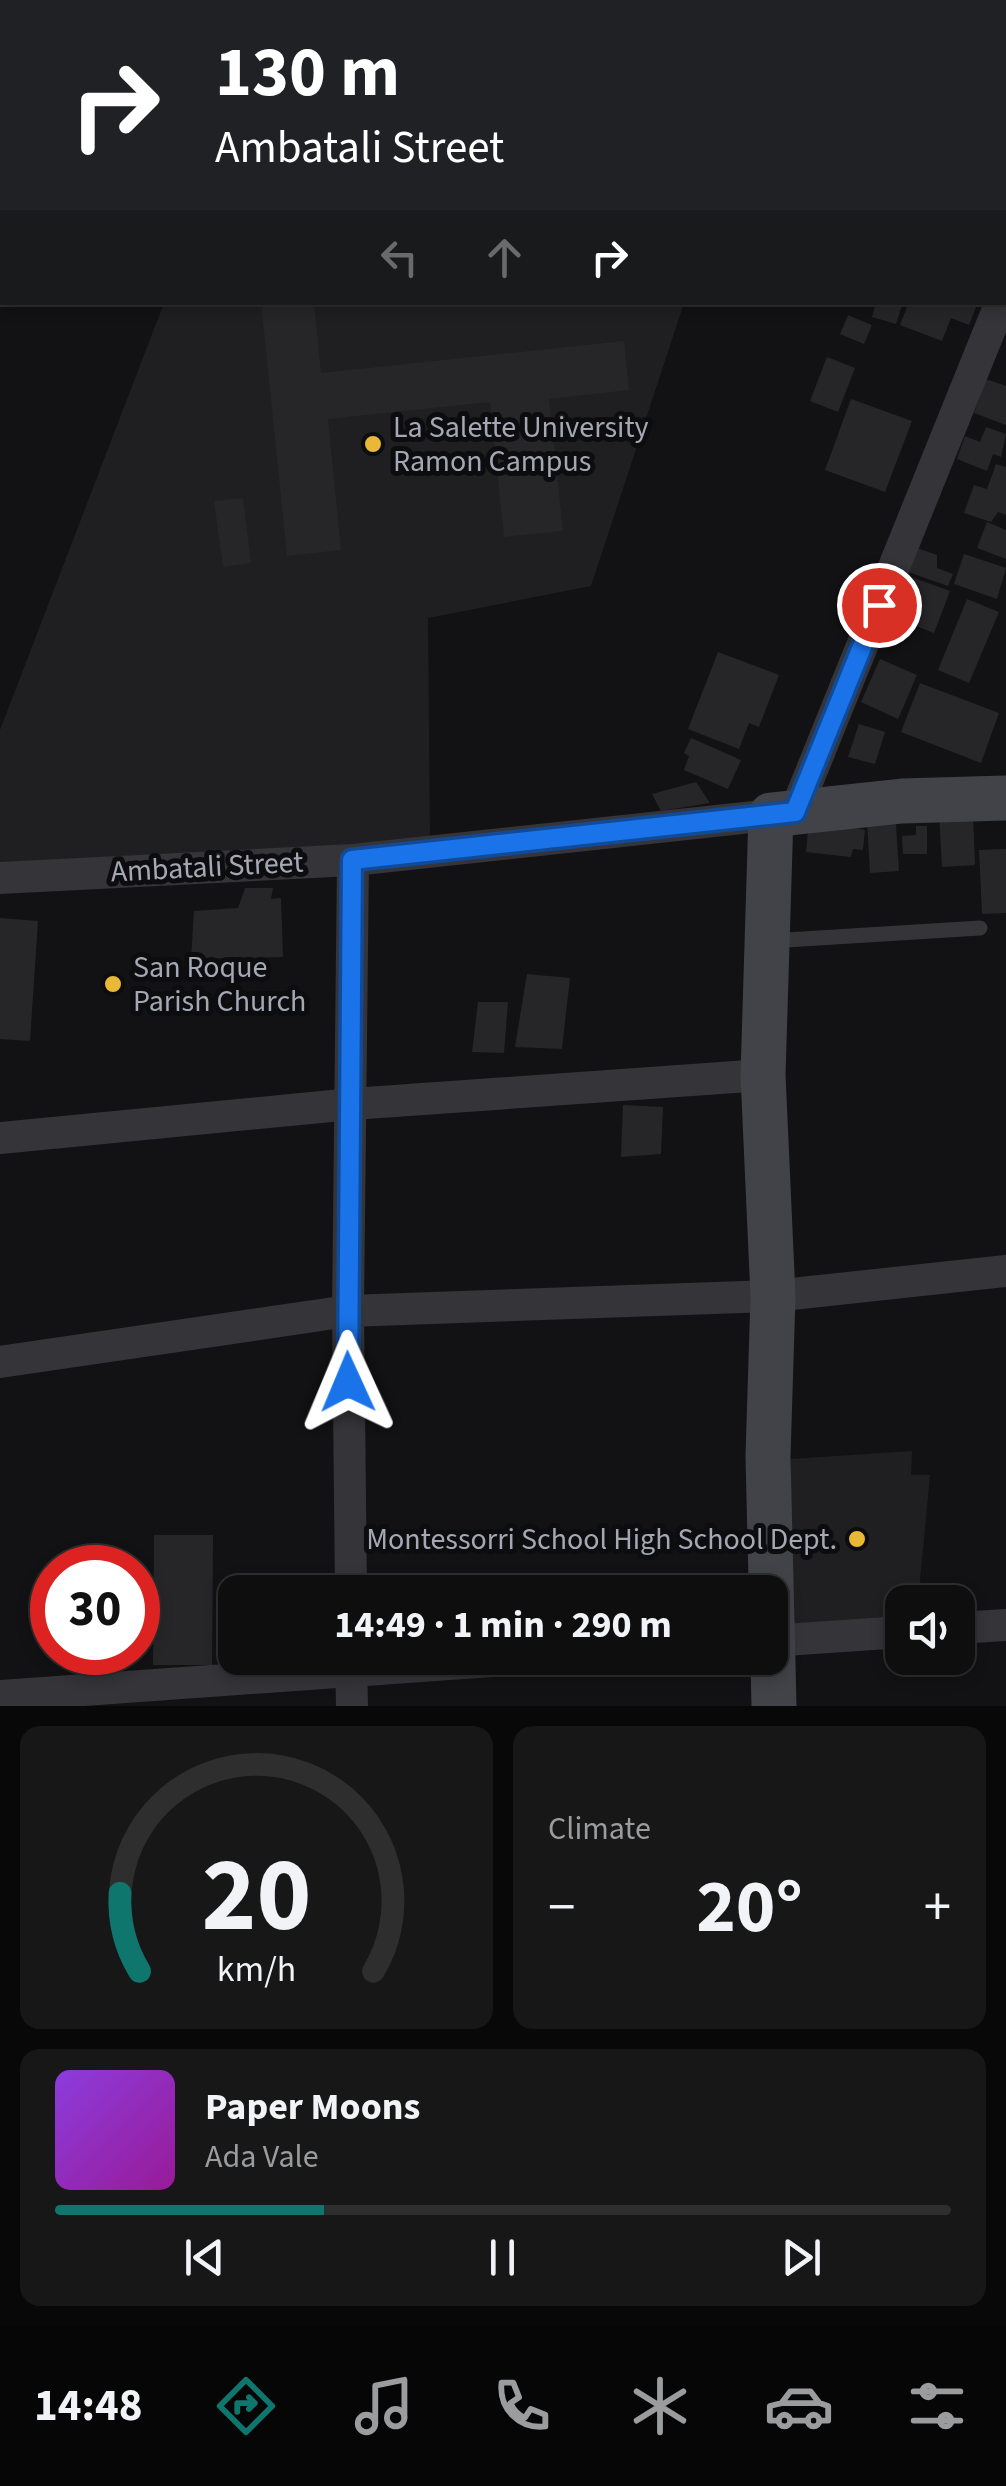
<!DOCTYPE html>
<meta charset="utf-8">
<style>
:root{--surface:#0e0e0f;--page:#171718;--text:#f1f3f6;--muted:#9b9c9e;--line:#2e2e2f;--accent:#0f766e}
body{margin:0;font-family:"Source Sans 3",sans-serif;background:var(--page);color:var(--text);height:100vh;display:flex;flex-direction:column;font-size:38px;white-space:nowrap}
*{box-sizing:border-box;margin:0}
p{font-size:32px;color:var(--muted)}
.icon{flex:none;width:55px;height:55px;fill:none;stroke:currentColor;stroke-width:2;stroke-linecap:round;stroke-linejoin:round}
.map{position:relative;height:1706px;overflow:hidden}
.side{display:flex;flex-direction:column;gap:20px;padding:20px;background:#080808;flex:1}
.side>*{flex:none}
.guide{position:absolute;left:0px;top:0px;width:1008px;height:305px;box-shadow:0 5px 15px #0003,0 0 0 2px var(--line);background:#202124;color:#fff;overflow:hidden}
.tools{position:absolute;left:885px;top:1585px;display:grid;gap:20px}
.tools a{display:grid;place-items:center;width:90px;height:90px;border-radius:20px;background:var(--surface);box-shadow:0 5px 15px #0003,0 0 0 2px var(--line);font-size:50px}
.speed{position:absolute;left:30px;top:1545px;display:flex;gap:20px;font-size:50px;font-weight:700;text-align:center}
.speed>*{display:grid;place-content:center;width:130px;height:130px;border-radius:50%;background:var(--surface);box-shadow:0 5px 15px #0003,0 0 0 2px var(--line);line-height:1}
.speed .limit{border:15px solid #d22;background:#fff;color:#111}
.pin{position:absolute;display:grid;place-items:center;width:85px;height:85px;color:#fff;margin:-42px;border:5px solid #fff;border-radius:50%;box-shadow:0 2px 10px #0007}
.me{position:absolute;width:110px;margin:-55px;rotate:359deg;stroke-linejoin:round;filter:drop-shadow(0 0 8px #0008)}
.turn{display:flex;align-items:center;gap:35px;height:210px;padding:0 50px;font-size:45px}
.turn .icon{width:130px;height:130px;stroke-width:2.5}
.turn b{display:block;font-size:70px;line-height:85px}
.lanes{display:flex;align-items:center;height:95px;padding:0 50px;background:#0003;justify-content:center;gap:50px;direction:ltr}
.lanes .off{opacity:.35}
.big{font-size:75px;font-weight:700;line-height:1.1}
.side .tile{flex:1;display:flex;flex-direction:column;justify-content:center;gap:15px;min-width:0;padding:0 35px;border-radius:20px;background:var(--page)}
.side .dial{align-items:center;gap:0}
.dial svg{height:260px;overflow:visible;fill:none;stroke:var(--line);stroke-width:7;stroke-linecap:round;text-anchor:middle}
.dial text{fill:var(--text);stroke:none}
.song{display:flex;align-items:center;gap:30px}
.cover{width:120px;height:120px;border-radius:15px;background:linear-gradient(135deg,hsl(270 70% 55%),hsl(300 70% 35%))}
.played{height:10px;border-radius:5px;background:linear-gradient(90deg,var(--accent) 30%,var(--line) 30%)}
.keys{display:flex;justify-content:space-around;direction:ltr}
.heat{display:flex;justify-content:space-between;align-items:center;font-size:55px;direction:ltr}
.side .tiles{flex:1;display:grid;gap:20px;grid-template-columns:1fr 1fr}
.tile:last-child{grid-column:span 2}
.trip{position:absolute;left:218px;top:1575px;width:570px;height:100px;border-radius:20px;background:var(--surface);box-shadow:0 5px 15px #0003,0 0 0 2px var(--line);font-weight:700;line-height:100px;text-align:center}
.dock{display:flex;height:160px;justify-content:space-around;align-items:center;background:#060606;color:var(--muted)}
.dock .icon{width:70px;height:70px}
.dock .current{color:var(--accent)}
.dock b{font-size:45px;color:var(--text)}
.map>svg:first-child{display:block}
</style>
<div class="map">
<svg width="1006" height="1706" viewBox="0 0 1006 1706">
<rect width="100%" height="100%" fill="#121214"/>
<g fill="#1f1e21">
<polygon points="164,303 684,303 591,586 428,618 430,843 0,864 0,730"/>
<polygon points="912,1451 911,1475 930,1475 918,1602 902,1602 902,1625 790,1637 791,1459"/>
</g>
<g fill="#262528">
<polygon points="261,302 314,302 321,373 624,341 629,390 549,399 563,531 504,537 490,402 328,419 341,550 287,556"/>
<polygon points="876,302 903,302 896,324 872,317"/>
<polygon points="909,302 978,302 969,325 951,318 942,341 900,325"/>
<polygon points="848,315 872,325 864,344 840,334"/>
<polygon points="827,357 855,368 838,412 810,401"/>
<polygon points="986,379 1006,386 1006,425 974,413"/>
<polygon points="851,399 912,421 885,492 825,470"/>
<polygon points="986,427 1006,434 1001,457 993,454 987,471 957,459 965,436 980,442"/>
<polygon points="996,464 1006,467 1006,515 998,512 991,522 964,513 974,485 987,489"/>
<polygon points="243,498 251,563 223,567 214,501"/>
<polygon points="987,522 1006,530 1006,559 977,548"/>
<polygon points="917,548 937,555 937,568 953,574 948,586 908,572"/>
<polygon points="964,554 1006,568 997,599 954,584"/>
<polygon points="911,577 950,591 934,633 903,621 909,607 901,604"/>
<polygon points="967,599 999,612 969,683 938,670"/>
<polygon points="718,652 779,675 759,727 749,723 739,749 688,729"/>
<polygon points="880,659 917,675 898,719 861,702"/>
<polygon points="920,683 999,713 981,763 901,732"/>
<polygon points="859,724 885,732 875,764 848,757"/>
<polygon points="691,738 741,760 728,789 684,770 689,756 684,753"/>
<polygon points="696,782 710,803 661,811 652,794"/>
<polygon points="895,810 899,871 870,873 867,821"/>
<polygon points="973,812 975,865 942,867 939,813"/>
<polygon points="809,819 865,830 863,850 853,849 851,857 806,852"/>
<polygon points="916,826 927,826 927,854 903,854 902,836 916,835"/>
<polygon points="1006,849 1006,913 982,914 979,850"/>
<polygon points="245,888 273,888 271,899 281,898 283,957 191,959 194,911 238,908"/>
<polygon points="0,918 38,921 30,1041 0,1039"/>
<polygon points="527,974 570,978 562,1049 515,1047"/>
<polygon points="478,1002 508,1002 504,1053 472,1052"/>
<polygon points="623,1105 663,1107 661,1154 621,1157"/>
<polygon points="154,1535 213,1535 212,1665 153,1665"/>
</g>
<g fill="none" stroke-linecap="round" stroke-linejoin="round">
<polyline stroke="#343439" stroke-width="15" points="770,941 980,928"/>
<g stroke="#343439" stroke-width="32">
<polyline points="795,812 1001,302"/>
<polyline points="0,878 353,860 771,815"/>
<polyline points="0,1138 352,1104 763,1075"/>
<polyline points="0,1362 348,1311 773,1296 1006,1271"/>
<polyline points="351,1592 348,1311 353,860"/>
<polyline points="958,1628 1006,1625"/>
<polyline points="770,1641 902,1632"/>
<polyline points="351,1658 352,1706"/>
<polyline points="0,1696 533,1658"/>
</g>
<polyline stroke="#424348" stroke-width="45" points="774,1706 768,1456 773,1296 763,1075 771,815 902,801 1006,798"/>
</g>
<g fill="none" stroke-linecap="round" stroke-linejoin="round">
<g stroke="#114b97" stroke-width="25">
<polyline id="route" points="348,1382 352,860 795,812 879,605"/>
</g>
<use href="#route" stroke="#1a73e8" stroke-width="18"/>
</g>
<g fill="#e8b836" stroke="#0d0d0f" stroke-width="4">
<circle cx="373" cy="444" r="10"/>
<circle cx="113" cy="984" r="10"/>
<circle cx="857" cy="1539" r="10"/>
</g>
<g text-anchor="middle" dominant-baseline="central" stroke-width="10" stroke-linejoin="round" paint-order="stroke">
<g font-size="30" fill="#a4a8b4" stroke="#0d0d0f" text-anchor="start">
<text x="393" y="427">La Salette University<tspan x="393" dy="34">Ramon Campus</tspan></text>
<text x="133" y="967">San Roque<tspan x="133" dy="34">Parish Church</tspan></text>
<text x="837" y="1539" text-anchor="end">Montessorri School High School Dept.</text>
</g>
<g font-size="30" fill="#a4a8b4" stroke="#0d0d0f">
<text transform="translate(207 867) rotate(-3)">Ambatali Street</text>
</g>
</g>
</svg>
<div class="tools">
<a><svg class="icon" aria-label="sound" viewBox="0 0 24 24"><path d="M4 9h4l5-4v14l-5-4H4zM17 9q2 3 0 6"/></svg></a>
</div>
<div class="speed"><div class="limit">30</div></div>
<div class="pin" style="left:879px;top:605px;background:#d93025"><svg class="icon" aria-label="arrive" viewBox="0 0 24 24"><path d="M6 21V4h12l-3 4 3 4H6"/></svg></div>
<svg class="me" style="left:348px;top:1382px" viewBox="-20 -20 40 40"><path d="M0-17L14 15 0 8-14 15z" fill="#1a73e8" stroke="#fff" stroke-width="4"/></svg>
<div class="trip">14:49 · 1 min · 290 m</div>
<div class="guide">
<div class="turn"><svg class="icon" aria-label="right" viewBox="0 0 24 24"><path d="M7 20v-9h11M14 6l5 5-5 5"/></svg><div><b>130 m</b>Ambatali Street</div></div>
<div class="lanes"><svg class="icon off" aria-label="left" viewBox="0 0 24 24"><path d="M17 20v-9H6M10 6l-5 5 5 5"/></svg><svg class="icon off" aria-label="ahead" viewBox="0 0 24 24"><path d="M12 20V5M6 11l6-6 6 6"/></svg><svg class="icon" aria-label="right" viewBox="0 0 24 24"><path d="M7 20v-9h11M14 6l5 5-5 5"/></svg></div>
</div>
</div>
<section class="side">
<div class="tiles">
<div class="tile dial"><svg viewBox="0 0 100 80">
<path d="M14 69A42 42 0 1 1 86 69"/>
<path d="M14 69A42 42 0 0 1 8 45" stroke="#0f766e"/>
<text x="50" y="56" font-size="32" font-weight="700">20</text>
<text x="50" y="72" font-size="11">km/h</text>
</svg></div>
<div class="tile"><p>Climate</p>
<div class="heat"><a>−</a><b class="big">20°</b><a>+</a></div>
</div>
<div class="tile">
<div class="song"><i class="cover"></i><div><b>Paper Moons</b><p>Ada Vale</p></div></div>
<div class="played"></div>
<div class="keys"><svg class="icon" aria-label="previous" viewBox="0 0 24 24"><path d="M18 5L8 12l10 7zM5 5v14"/></svg><svg class="icon" aria-label="pause" viewBox="0 0 24 24"><path d="M8 5v14M16 5v14"/></svg><svg class="icon" aria-label="next" viewBox="0 0 24 24"><path d="M6 5l10 7-10 7zM19 5v14"/></svg></div>
</div>
</div>
</section>
<nav class="dock">
<b>14:48</b>
<svg class="icon current" aria-label="directions" viewBox="0 0 24 24"><path d="M12 3l9 9-9 9-9-9zM9 14v-3h6M13 9l2 2-2 2"/></svg>
<svg class="icon" aria-label="music" viewBox="0 0 24 24"><path d="M9 18V5l10-2v13"/><circle cx="6" cy="18" r="3"/><circle cx="16" cy="16" r="3"/></svg>
<svg class="icon" aria-label="phone" viewBox="0 0 24 24"><path d="M5 4h4l2 5-3 2q2 4 5 5l2-3 5 2v4C11 20 4 13 5 4z"/></svg>
<svg class="icon" aria-label="climate" viewBox="0 0 24 24"><path d="M12 3v18M4 7l16 10M4 17L20 7"/></svg>
<svg class="icon" aria-label="car" viewBox="0 0 24 24"><path d="M5 17H2v-5l4-1 3-4h7l3 4 3 1v5h-3M9 17h6M6 11h13"/><circle cx="7" cy="17" r="2"/><circle cx="17" cy="17" r="2"/></svg>
<svg class="icon" aria-label="filters" viewBox="0 0 24 24"><path d="M4 7h16M4 17h16"/><circle cx="9" cy="7" r="2"/><circle cx="15" cy="17" r="2"/></svg>
</nav>
